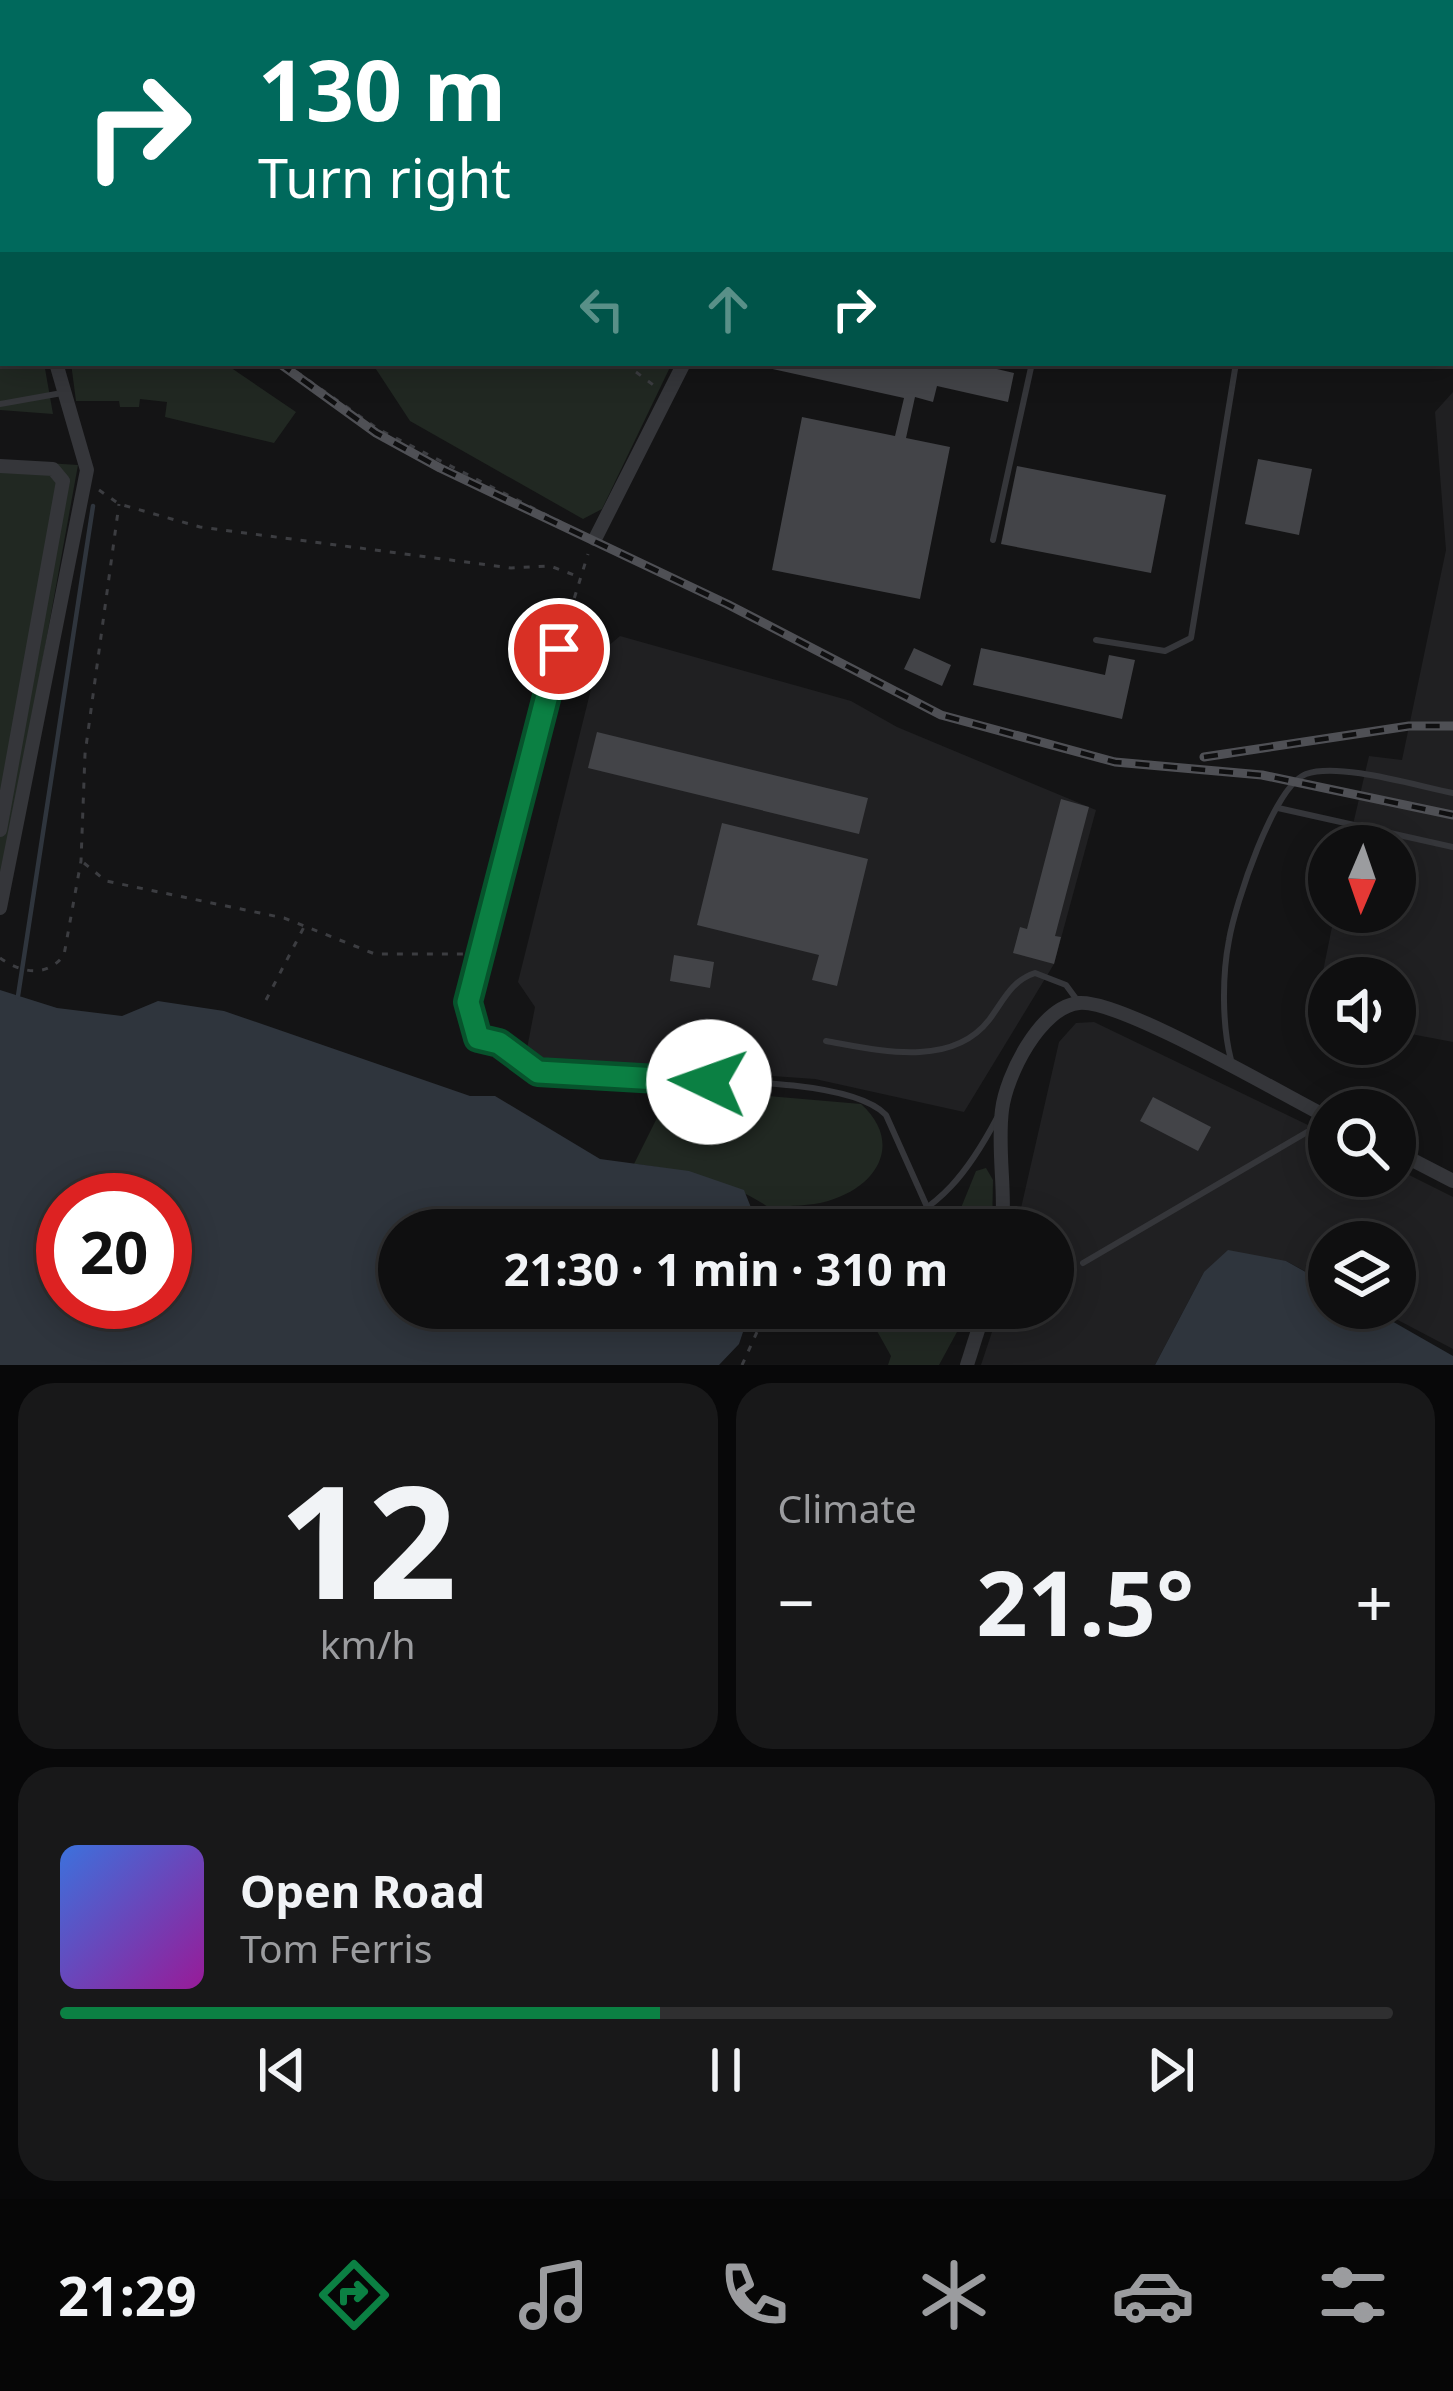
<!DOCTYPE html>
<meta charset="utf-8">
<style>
:root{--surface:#0f0f10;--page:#181819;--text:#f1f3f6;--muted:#9b9c9f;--line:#2f2f30;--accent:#0b8043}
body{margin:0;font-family:"Noto Sans",sans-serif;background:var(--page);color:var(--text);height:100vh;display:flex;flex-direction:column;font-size:45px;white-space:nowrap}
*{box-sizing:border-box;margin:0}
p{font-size:39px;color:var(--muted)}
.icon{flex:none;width:66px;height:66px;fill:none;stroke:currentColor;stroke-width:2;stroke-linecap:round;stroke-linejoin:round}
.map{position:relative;height:1365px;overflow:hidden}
.side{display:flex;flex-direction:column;gap:18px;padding:18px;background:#080809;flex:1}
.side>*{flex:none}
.top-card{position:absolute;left:0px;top:0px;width:1455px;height:366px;box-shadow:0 6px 30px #0003,0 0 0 3px var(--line);background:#00695c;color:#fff;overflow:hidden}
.needle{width:78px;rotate:182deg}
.tools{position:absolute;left:1308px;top:825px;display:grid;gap:24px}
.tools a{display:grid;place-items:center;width:108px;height:108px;border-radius:50%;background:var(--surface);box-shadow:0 6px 30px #0003,0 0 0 3px var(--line);font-size:60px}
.speed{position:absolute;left:36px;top:1173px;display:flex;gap:24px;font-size:60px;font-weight:700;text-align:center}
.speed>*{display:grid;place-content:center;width:156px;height:156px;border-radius:50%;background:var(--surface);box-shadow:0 6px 30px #0003,0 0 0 3px var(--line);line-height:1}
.speed .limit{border:18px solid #d22;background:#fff;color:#111}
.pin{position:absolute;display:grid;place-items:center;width:102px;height:102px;color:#fff;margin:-51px;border:6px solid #fff;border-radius:50%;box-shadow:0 3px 12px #0007}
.me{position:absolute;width:132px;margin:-66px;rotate:273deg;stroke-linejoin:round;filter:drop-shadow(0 0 9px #0008)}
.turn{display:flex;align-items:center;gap:42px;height:252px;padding:0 60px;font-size:54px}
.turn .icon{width:156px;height:156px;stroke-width:2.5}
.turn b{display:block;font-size:84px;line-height:102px}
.lanes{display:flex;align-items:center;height:114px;padding:0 60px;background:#0003;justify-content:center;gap:60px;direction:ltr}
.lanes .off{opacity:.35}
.big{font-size:90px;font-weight:700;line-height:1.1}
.side .tile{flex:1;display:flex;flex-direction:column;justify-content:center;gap:18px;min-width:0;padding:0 42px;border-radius:36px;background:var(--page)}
.side .dial{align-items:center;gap:0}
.dial b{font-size:156px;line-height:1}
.song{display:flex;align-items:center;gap:36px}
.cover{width:144px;height:144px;border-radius:18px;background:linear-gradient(135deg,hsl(220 70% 55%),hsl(300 70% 35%))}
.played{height:12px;border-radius:6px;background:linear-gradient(90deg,var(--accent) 45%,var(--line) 45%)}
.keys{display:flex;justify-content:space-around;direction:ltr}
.heat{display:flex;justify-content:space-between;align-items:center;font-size:66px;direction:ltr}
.side .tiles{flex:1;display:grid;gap:18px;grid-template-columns:1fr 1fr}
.tile:last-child{grid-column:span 2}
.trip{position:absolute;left:378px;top:1209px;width:696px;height:120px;border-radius:60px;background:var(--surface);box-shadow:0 6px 30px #0003,0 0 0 3px var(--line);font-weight:700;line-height:120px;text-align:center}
.tabs{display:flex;height:192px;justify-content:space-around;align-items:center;background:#060606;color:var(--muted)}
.tabs .icon{width:84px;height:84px}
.tabs .active{color:var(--accent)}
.tabs b{font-size:54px;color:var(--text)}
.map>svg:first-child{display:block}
</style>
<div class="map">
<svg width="1453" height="1365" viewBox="0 0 1453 1365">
<rect width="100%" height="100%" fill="#141415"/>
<g fill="#202022">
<polygon points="1453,392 1453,1042 1395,1031 1395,978 1329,978 1329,1018 1314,1016 1335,912 1395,912 1395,846 1348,846 1369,756 1402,760 1446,550 1435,412"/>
<polygon points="620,636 851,701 897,727 1096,810 1054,964 964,1112 815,1079 525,1059 535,1007 518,982 600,653"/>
<polygon points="1094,1022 1310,1126 1309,1132 1329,1142 1329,1176 1395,1176 1395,1168 1453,1197 1453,1349 1375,1308 1395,1308 1395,1242 1329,1242 1329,1284 1286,1261 1204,1272 1155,1365 981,1365 1000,1308 1053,1308 1053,1230 1016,1230 1059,1042 1076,1023"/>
</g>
<g fill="#212822">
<polygon points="0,179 3,363 44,363 53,414 0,410"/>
<polygon points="71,363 224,363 296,412 274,443 165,417 167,402 140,399 139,407 120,407 119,401 76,401"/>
<polygon points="372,363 672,363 602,509 583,519 410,421"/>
<polygon points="0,460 78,465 2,884 0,883"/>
<path d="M687,1089L861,1104C903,1142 879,1186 828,1201C811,1207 789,1204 771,1209C729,1180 684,1170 634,1164L668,1096Z"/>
<polygon points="986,1168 993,1180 992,1230 952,1230 976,1171"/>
<polygon points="918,1308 970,1308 939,1365 888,1365 891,1356 877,1331 890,1312 915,1316"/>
</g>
<g fill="#2f353d" fill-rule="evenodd">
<polygon points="415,0 1043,0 1047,3 414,3"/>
<path d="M0,990L57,1008L122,1016L158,1001L224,1011L470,1096H495L600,1159L689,1171L744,1190L760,1230H399V1308H751L739,1344L719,1365H0ZM165,1200V1302H63V1200Z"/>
<polygon points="1228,1250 1286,1261 1329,1285 1329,1308 1369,1308 1453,1356 1453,1365 1155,1365 1204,1272"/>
</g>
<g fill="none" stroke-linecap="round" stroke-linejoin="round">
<polyline stroke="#2f353d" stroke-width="4.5" points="18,996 93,506"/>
</g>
<g fill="#434448">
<polygon points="768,363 971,363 1014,373 1008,402 937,386 933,402 915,397 906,438 950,447 920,599 772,570 802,417 895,436 904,398 768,368"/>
<polygon points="1258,459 1312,469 1299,535 1245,524"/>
<polygon points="1017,466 1166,495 1151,573 1001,544"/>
<polygon points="914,648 951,665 942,686 904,669"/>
<polygon points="981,648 1105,675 1109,655 1135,660 1122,719 973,685"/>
<polygon points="597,732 868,798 859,834 588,768"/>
<polygon points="1061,799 1089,807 1055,936 1061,937 1054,964 1013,953 1020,927 1027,929"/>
<polygon points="722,823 868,859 837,986 812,980 819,955 697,925"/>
<polygon points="674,955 714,962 710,988 670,981"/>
<polygon points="1153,1097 1211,1127 1198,1151 1140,1121"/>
</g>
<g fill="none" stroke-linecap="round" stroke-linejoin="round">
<g stroke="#3c3d41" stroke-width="3" stroke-dasharray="6 9" stroke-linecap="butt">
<polyline points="0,53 3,57"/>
<polyline points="284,363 378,429 584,534"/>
<polyline points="624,363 656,387"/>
<polyline points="99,490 119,504 200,527 511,568 550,566 577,576"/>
<polyline points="561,641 588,554"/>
<polyline points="84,863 106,881 284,918 375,954 477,954"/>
<path d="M0,958C21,973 47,978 64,955L81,861L85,754L119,504"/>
<polyline points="266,1000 304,927"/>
<polyline points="742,1365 768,1308"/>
</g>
<g stroke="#35363a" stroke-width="6">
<polyline points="0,238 3,238"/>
<polyline points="0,328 3,328"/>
<polyline points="0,404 62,393"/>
<polyline points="993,540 1032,363"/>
<polyline points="1096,640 1165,651 1191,638 1236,363"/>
<path d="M559,649L485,954L468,1002L478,1038C508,1045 516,1068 540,1073C615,1087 839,1066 886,1115L928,1209"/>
<polyline points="1278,808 1453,847"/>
<path d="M826,1041C877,1050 951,1069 989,1020C1004,1000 1011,981 1035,973L1066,985L1077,1000"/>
<path d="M1231,1060C1222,1025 1222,976 1229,940C1235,905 1273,787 1306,774C1339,762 1417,786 1453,793"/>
<path d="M883,1230C940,1211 970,1169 997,1118"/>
<polyline points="1083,1263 1326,1121"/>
</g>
<g stroke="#35363a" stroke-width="14">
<polyline points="0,156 3,160"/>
<polyline points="1452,246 1453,247"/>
<polyline points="0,466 53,469 63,481 0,830"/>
<polyline points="595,539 684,363"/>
<polyline points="0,908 87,470 56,363"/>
<polyline points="1395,1151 1453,1181"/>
<path d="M1002,1230C1006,1190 997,1150 1002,1110C1006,1076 1040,1007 1079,1003C1121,999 1283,1095 1329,1118"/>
<polyline points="967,1365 985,1308"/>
</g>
<g stroke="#4f5055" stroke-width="9">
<g id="rail">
<polyline points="0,61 3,65"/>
<polyline points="279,363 376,433 440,468 727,604 941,715 1115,762 1262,775 1453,815"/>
<polyline points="1204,757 1409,726 1453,726"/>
</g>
</g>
<use href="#rail" stroke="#0f0f10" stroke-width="4.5" stroke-dasharray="14" stroke-linecap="butt"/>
</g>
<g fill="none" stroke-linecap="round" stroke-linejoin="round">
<g stroke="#07532c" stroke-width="30">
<polyline id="route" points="559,649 468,1002 478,1038 499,1043 538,1072 709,1082"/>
</g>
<use href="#route" stroke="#0b8043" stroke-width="21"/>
</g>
</svg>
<div class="tools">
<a><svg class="needle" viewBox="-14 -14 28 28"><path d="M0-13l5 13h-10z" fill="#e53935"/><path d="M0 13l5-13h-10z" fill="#9b9c9f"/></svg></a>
<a><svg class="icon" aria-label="sound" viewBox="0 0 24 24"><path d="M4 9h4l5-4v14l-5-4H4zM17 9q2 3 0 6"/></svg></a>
<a><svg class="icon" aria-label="search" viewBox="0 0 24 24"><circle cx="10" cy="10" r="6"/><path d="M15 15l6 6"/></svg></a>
<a><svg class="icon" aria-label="layers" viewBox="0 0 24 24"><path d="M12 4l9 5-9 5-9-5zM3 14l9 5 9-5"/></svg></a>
</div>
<div class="speed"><div class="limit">20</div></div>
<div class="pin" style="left:559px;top:649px;background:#d93025"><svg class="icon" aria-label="arrive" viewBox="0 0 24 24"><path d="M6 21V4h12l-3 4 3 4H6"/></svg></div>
<svg class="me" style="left:709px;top:1082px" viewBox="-20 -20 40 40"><circle r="19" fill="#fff"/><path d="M0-13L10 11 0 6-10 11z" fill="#0b8043"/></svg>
<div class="trip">21:30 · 1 min · 310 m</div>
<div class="top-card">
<div class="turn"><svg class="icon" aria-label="right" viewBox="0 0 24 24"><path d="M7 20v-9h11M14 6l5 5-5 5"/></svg><div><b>130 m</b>Turn right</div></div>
<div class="lanes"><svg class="icon off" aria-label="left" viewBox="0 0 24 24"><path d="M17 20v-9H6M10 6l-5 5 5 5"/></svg><svg class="icon off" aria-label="ahead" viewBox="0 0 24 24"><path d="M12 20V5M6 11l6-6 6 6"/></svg><svg class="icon" aria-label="right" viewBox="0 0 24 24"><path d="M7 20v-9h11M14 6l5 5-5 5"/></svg></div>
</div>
</div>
<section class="side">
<div class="tiles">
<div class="tile dial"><b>12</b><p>km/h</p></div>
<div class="tile"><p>Climate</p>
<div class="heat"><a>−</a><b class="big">21.5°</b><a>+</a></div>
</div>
<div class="tile">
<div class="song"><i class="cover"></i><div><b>Open Road</b><p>Tom Ferris</p></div></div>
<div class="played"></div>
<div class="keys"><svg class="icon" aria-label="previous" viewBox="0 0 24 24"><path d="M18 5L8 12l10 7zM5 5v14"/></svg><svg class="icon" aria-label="pause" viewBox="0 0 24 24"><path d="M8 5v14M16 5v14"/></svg><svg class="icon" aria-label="next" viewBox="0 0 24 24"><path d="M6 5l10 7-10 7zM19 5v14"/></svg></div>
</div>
</div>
</section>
<nav class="tabs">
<b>21:29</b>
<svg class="icon active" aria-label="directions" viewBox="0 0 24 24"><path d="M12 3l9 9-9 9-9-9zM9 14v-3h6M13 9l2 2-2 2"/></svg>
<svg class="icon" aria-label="music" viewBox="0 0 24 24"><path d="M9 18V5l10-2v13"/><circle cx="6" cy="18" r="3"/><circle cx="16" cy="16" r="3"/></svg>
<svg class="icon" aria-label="phone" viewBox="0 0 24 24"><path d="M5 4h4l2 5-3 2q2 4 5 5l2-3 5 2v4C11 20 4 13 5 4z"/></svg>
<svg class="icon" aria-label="climate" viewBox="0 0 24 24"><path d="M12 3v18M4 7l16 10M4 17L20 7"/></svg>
<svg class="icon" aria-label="car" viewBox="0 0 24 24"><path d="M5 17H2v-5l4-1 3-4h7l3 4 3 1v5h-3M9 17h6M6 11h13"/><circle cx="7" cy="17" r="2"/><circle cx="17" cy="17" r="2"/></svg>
<svg class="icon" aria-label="filters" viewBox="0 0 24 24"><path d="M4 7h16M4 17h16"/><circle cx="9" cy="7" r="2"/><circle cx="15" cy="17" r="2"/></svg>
</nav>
